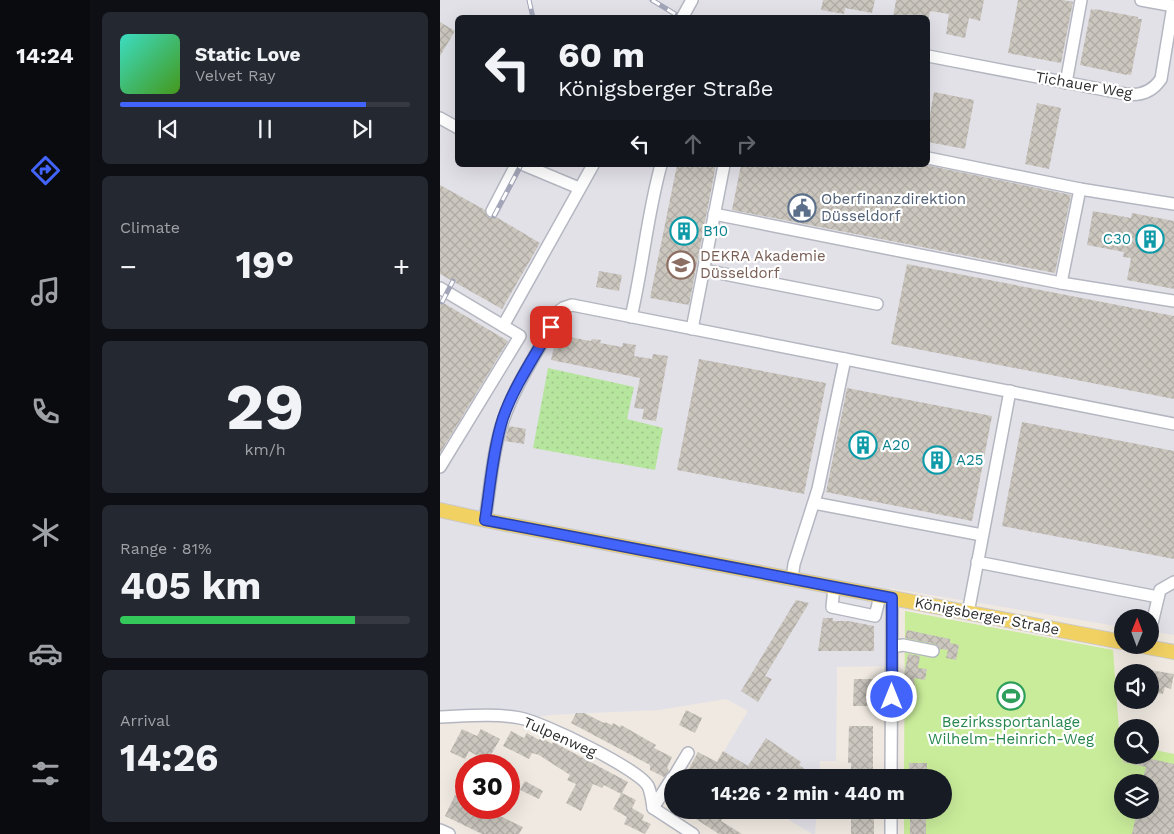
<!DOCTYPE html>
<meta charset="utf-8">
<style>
:root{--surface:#171b24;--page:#242831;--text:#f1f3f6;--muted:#9ea1a6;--line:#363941;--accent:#4264fb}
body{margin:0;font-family:"Work Sans",sans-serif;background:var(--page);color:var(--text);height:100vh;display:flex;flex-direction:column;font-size:19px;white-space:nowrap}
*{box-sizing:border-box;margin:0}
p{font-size:16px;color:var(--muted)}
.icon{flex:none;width:28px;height:28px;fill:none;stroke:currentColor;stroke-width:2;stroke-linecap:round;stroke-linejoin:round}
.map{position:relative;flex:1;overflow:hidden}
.panel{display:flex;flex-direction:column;gap:12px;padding:12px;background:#0d0f14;width:350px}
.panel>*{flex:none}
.guide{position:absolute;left:15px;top:15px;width:475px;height:152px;border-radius:8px;box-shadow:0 5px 20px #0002;background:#171b24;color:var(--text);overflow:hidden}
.needle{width:32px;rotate:1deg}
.tools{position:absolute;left:674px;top:609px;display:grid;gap:10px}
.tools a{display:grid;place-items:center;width:45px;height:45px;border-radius:50%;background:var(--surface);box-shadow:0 5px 20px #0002;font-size:25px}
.speed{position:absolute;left:15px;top:754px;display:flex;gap:10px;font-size:25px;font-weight:700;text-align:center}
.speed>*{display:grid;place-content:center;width:65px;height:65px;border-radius:50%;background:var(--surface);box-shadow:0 5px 20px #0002;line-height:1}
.speed .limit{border:8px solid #d22;background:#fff;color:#111}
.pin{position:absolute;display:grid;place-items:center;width:42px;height:42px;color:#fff;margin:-21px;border-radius:10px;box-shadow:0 2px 8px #0006}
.me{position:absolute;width:55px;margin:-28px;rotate:0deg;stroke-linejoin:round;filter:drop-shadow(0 0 4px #0008)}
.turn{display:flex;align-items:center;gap:18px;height:105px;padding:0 20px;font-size:22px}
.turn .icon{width:65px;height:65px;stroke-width:2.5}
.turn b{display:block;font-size:35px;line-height:42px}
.lanes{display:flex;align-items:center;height:48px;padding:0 20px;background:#0003;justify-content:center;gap:25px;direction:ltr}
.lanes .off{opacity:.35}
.big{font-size:38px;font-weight:700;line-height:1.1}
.panel .widget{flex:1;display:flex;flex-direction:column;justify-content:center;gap:8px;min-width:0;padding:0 18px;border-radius:8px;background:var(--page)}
.panel .dial{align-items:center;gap:0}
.dial b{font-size:65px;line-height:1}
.song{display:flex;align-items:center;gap:15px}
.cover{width:60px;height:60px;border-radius:8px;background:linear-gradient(135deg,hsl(170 70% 55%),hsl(100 70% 35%))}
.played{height:5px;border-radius:2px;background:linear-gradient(90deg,var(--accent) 85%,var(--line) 85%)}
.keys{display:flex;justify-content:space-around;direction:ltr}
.heat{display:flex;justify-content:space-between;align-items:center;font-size:28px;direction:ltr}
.charge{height:8px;border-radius:4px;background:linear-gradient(90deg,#34c759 81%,var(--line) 0)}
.trip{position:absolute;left:224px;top:769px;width:288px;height:50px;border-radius:25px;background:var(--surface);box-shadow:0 5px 20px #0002;font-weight:700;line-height:50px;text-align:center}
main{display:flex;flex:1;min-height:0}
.menu{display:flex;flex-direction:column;width:90px;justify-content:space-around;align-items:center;background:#090b0e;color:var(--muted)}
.menu .icon{width:35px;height:35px}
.menu .active{color:var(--accent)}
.menu b{font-size:22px;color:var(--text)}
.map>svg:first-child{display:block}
</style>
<main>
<nav class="menu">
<b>14:24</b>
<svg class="icon active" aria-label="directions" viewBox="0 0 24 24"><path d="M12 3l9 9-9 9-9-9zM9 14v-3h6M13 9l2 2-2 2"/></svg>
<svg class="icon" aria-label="music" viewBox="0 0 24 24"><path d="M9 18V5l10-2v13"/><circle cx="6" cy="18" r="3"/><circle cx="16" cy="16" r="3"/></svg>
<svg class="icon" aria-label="phone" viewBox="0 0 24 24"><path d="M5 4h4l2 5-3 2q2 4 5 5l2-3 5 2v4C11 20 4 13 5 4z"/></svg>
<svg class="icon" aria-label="climate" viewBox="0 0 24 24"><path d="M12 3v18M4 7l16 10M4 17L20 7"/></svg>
<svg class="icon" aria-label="car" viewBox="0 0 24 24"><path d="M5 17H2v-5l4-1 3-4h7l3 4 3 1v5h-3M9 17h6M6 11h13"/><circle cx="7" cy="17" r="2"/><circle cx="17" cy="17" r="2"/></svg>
<svg class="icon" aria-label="filters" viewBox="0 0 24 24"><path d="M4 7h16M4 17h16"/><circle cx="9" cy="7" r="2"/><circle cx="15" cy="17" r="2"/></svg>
</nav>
<section class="panel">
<div class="widget">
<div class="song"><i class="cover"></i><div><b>Static Love</b><p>Velvet Ray</p></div></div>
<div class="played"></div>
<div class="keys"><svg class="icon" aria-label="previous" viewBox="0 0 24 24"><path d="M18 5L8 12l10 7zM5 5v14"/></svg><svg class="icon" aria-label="pause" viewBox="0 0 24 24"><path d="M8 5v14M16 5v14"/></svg><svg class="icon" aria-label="next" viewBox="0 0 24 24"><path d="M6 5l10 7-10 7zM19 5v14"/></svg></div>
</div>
<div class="widget"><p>Climate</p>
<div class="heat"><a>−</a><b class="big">19°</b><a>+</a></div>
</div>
<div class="widget dial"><b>29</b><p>km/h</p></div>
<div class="widget"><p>Range · 81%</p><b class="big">405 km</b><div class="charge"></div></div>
<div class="widget"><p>Arrival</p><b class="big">14:26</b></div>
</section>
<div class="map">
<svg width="734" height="834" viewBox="0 0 734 834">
<defs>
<pattern id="green-dots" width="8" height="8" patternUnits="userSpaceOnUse" patternTransform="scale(1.25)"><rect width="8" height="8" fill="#b6e59e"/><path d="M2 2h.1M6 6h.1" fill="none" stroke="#9dc588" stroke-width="1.8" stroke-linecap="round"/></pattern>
<pattern id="building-cross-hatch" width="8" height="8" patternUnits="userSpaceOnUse" patternTransform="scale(1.25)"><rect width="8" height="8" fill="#cbc7bf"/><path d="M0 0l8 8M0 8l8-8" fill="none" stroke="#afaba4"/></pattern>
</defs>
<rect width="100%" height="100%" fill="#efe9e1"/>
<g fill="#e3e1e8" fill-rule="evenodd">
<path d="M0,0H734V635L710,631V618H682V627L449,588V666L397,667L396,761H380L379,777L279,778L271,773L308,711L286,699L219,710L110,715L85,719L0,716ZM18,18H488V165H18Z"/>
<polygon points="333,810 377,810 375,834 372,834"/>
</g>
<polygon fill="url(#green-dots)" points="108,368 194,387 187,419 223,428 215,470 93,448"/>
<path fill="#c9ec9a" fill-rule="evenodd" d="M465,611L673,650L680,743H682V755H710V749L734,754V834H464V810H502V778L464,777ZM682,782H710V810H682Z"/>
<g fill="url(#building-cross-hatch)">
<polygon points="383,0 435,0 432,13 405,8 404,14 381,10"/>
<polygon points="456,0 544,0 540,21 529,18 525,38 506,34 509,14 490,11 489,18 453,18"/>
<polygon points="578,0 623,0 633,2 621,63 568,53"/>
<polygon points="651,9 655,10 655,9 698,17 698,19 702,19 691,75 687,74 687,75 640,65"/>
<polygon points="0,22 15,31 0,56"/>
<polygon points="494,92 534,100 525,149 488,142 488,126"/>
<polygon points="597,103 621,108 609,169 585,164"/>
<polygon points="237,165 276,165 249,305 210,298"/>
<polygon points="301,165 486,165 631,195 615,273 292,210"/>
<polygon points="0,185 45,210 48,217 56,217 100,243 62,309 0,274"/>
<polygon points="653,211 691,218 692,213 734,221 734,289 687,280 691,258 683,257 684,252 647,245"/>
<polygon points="467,264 734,316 734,399 451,344"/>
<polygon points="159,271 182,275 179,291 156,287"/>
<polygon points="0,301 68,341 0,453"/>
<polygon points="118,329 130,332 129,337 151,341 152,339 161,340 160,343 182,347 183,343 196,345 194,356 212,359 213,354 228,356 216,421 202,419 204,409 194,408 200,378 111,360"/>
<polygon points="259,359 386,383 364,494 237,470"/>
<polygon points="407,388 552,416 532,521 386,492"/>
<polygon points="582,422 734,451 734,559 562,526"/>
<polygon points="69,426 86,429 84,444 65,441"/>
<polygon points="356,600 369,603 325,676 332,679 318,702 301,691"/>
<polygon points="383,618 393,618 393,621 408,621 434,626 434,651 378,651"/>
<polygon points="467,630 510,639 510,643 519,645 516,660 506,658 508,650 500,649 495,644 465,638"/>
<polygon points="468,654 480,656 478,668 487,669 485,680 474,678 475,697 464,697 464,676"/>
<polygon points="710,670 734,674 731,689 725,687 723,694 715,693 716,686 710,685"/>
<polygon points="414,679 434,679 434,706 413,706"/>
<polygon points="246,710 262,718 255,733 239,725"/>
<polygon points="136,713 144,713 164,723 165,722 172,725 173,723 180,727 181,725 216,745 214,748 232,757 227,768 229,770 228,772 224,777 210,770 210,765 131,723"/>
<polygon points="409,726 433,726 433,778 411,778 411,763 408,763"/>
<polygon points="22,729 37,736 41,729 60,739 49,758 45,756 43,759 29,751 25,759 10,752"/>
<polygon points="71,731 84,738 87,733 99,740 101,737 112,744 113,742 188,782 182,793 196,800 192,808 204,815 202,820 211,824 205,834 184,824 187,817 173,809 181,794 164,785 162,788 153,784 141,811 126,803 136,784 127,780 130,775 99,755 92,753 89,759 63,746"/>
<polygon points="326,738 361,762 359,765 378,778 244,778 258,752 277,762 283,751 308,766"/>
<polygon points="685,755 694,755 734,764 734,834 692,834 697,810 710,810 710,782 702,782 706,767 683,762"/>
<rect x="469" y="763" width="18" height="15"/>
<polygon points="85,781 103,791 99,799 80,790"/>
<polygon points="15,795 26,801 26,808 43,808 83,827 79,834 42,834 5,816"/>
<polygon points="242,810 270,810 283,818 281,821 302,834 279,834"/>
<rect x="411" y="810" width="23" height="24"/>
<rect x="470" y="810" width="16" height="24"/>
</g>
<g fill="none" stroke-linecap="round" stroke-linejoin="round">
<g stroke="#b4b7c1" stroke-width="14">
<g id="minor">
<polyline points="701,0 734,6"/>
<polyline points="242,18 252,0"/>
<path d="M488,56L686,94C701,96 713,91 721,79L733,6"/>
<polyline points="626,83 641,0"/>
<polyline points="0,118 18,128"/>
<polyline points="488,158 640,189 734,204"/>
<polyline points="84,165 139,188"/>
<polyline points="52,211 76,165"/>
<polyline points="274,214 621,283 734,301"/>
<polyline points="264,270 437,304"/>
<polyline points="621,283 640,189"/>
<polyline points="0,288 80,336 0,467"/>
<path d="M191,317C203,267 207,215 221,165"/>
<polyline points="63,326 153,165"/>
<polyline points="252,329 284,165"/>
<polyline points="374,503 542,535"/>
<path d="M45,520C50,489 53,447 64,418C77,380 102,347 119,311L123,308L132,305L734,424"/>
<polyline points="537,562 718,597"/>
<polyline points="352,579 354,564 378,489 405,359"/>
<polyline points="394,587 392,607 435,616 440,596"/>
<polyline points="528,613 570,391"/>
<polyline points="710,632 720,590 734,582"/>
<polyline points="452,647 463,645 493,651"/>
<path d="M0,717C26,716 54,713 80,718C102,722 199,769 208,786C211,792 212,801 213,808L253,834"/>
<polyline points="233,778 248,753"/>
<polyline points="451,778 452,598"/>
<polyline points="213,808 232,778"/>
<polyline points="0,830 9,834"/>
<polyline points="451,834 451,810"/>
</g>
</g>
<g stroke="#c9c9c9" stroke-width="16">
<g id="major">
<polyline points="0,510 45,520 682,642"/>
<polyline points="697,645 734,652"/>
</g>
</g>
<use href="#minor" stroke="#fff" stroke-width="11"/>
<use href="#major" stroke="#f2d163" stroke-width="14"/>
<g stroke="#a3a6b8" stroke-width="5">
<g id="rail">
<polyline points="89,0 93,18"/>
<polyline points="212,0 235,14"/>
<polyline points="54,216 81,165"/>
<polyline points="2,302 13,281"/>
</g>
</g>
<use href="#rail" stroke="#fff" stroke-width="3" stroke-dasharray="9" stroke-linecap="butt"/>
</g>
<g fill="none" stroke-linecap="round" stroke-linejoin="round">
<g stroke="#2b41a3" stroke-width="12">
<path id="route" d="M111,327C95,356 74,386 63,418C53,449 50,488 45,520L452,598V697"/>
</g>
<use href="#route" stroke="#4264fb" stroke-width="9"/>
</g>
<defs>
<g id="civic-ring" transform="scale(1.4375)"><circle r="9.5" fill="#fff" stroke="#5c6f8a" stroke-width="1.5"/><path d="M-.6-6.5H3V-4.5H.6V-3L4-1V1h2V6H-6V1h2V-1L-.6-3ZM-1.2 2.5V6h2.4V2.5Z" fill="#5c6f8a"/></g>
<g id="building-ring" transform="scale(1.4375)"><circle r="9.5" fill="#fff" stroke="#0f9aa8" stroke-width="1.5"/><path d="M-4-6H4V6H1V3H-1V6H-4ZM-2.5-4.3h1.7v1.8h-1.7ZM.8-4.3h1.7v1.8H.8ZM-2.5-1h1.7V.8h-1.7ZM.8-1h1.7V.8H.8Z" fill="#0f9aa8"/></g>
<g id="university-ring" transform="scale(1.4375)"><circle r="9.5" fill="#fff" stroke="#8d6e63" stroke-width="1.5"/><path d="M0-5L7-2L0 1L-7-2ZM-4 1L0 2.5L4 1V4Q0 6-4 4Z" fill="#8d6e63"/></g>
<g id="stadium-ring" transform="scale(1.4375)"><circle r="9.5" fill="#fff" stroke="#2e9e5b" stroke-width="1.5"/><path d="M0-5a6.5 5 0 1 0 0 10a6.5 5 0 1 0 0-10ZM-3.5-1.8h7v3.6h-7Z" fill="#2e9e5b"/></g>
</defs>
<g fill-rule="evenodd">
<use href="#civic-ring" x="362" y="208"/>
<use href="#building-ring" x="244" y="231"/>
<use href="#building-ring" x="710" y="239"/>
<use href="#university-ring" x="241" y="265"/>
<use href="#building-ring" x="423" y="445"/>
<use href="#building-ring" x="497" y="460"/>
<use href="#stadium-ring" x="571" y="696"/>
</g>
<g text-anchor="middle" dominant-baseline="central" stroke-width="4.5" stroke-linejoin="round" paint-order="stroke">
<g font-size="15" fill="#2e2e2e" stroke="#fff">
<text transform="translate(644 85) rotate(10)">Tichauer Weg</text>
<text transform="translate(547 616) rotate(11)">Königsberger Straße</text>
<text transform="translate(120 737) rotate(24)">Tulpenweg</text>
</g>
<g font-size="15" fill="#4e5e75" stroke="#fff" text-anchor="start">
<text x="381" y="199">Oberfinanzdirektion<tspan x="381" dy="17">Düsseldorf</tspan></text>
</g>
<g font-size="15" fill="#0d838f" stroke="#fff" text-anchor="start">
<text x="263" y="231">B10</text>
<text x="691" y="239" text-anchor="end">C30</text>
<text x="442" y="445">A20</text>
<text x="516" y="460">A25</text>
</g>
<g font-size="15" fill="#785e54" stroke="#fff" text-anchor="start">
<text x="260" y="256">DEKRA Akademie<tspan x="260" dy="17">Düsseldorf</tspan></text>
</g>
<g font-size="15" fill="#27864d" stroke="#fff">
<text x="571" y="722">Bezirkssportanlage<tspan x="571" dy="17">Wilhelm-Heinrich-Weg</tspan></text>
</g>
</g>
</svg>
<div class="tools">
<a><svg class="needle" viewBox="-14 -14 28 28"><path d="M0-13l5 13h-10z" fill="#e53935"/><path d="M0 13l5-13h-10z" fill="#9ea1a6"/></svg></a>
<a><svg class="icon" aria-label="sound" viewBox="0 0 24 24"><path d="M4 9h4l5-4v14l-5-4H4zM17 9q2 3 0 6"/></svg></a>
<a><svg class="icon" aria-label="search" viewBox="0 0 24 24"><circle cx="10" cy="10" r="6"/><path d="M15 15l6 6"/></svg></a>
<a><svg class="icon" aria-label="layers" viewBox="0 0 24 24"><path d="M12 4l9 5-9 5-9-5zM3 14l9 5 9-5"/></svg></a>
</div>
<div class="speed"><div class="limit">30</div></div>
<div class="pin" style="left:111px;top:327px;background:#d93025"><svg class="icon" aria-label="arrive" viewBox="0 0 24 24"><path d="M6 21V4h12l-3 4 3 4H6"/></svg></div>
<svg class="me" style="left:452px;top:697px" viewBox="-20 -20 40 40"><circle r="17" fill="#4264fb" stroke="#fff" stroke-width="3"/><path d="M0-11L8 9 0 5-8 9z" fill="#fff"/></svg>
<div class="trip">14:26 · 2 min · 440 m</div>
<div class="guide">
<div class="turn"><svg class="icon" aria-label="left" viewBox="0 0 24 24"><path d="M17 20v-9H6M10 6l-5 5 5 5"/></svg><div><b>60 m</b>Königsberger Straße</div></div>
<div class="lanes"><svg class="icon" aria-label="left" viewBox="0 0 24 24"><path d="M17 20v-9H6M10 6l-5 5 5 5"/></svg><svg class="icon off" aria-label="ahead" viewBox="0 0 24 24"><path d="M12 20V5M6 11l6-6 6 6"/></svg><svg class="icon off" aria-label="right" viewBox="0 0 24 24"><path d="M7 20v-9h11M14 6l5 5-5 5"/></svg></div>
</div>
</div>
</main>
